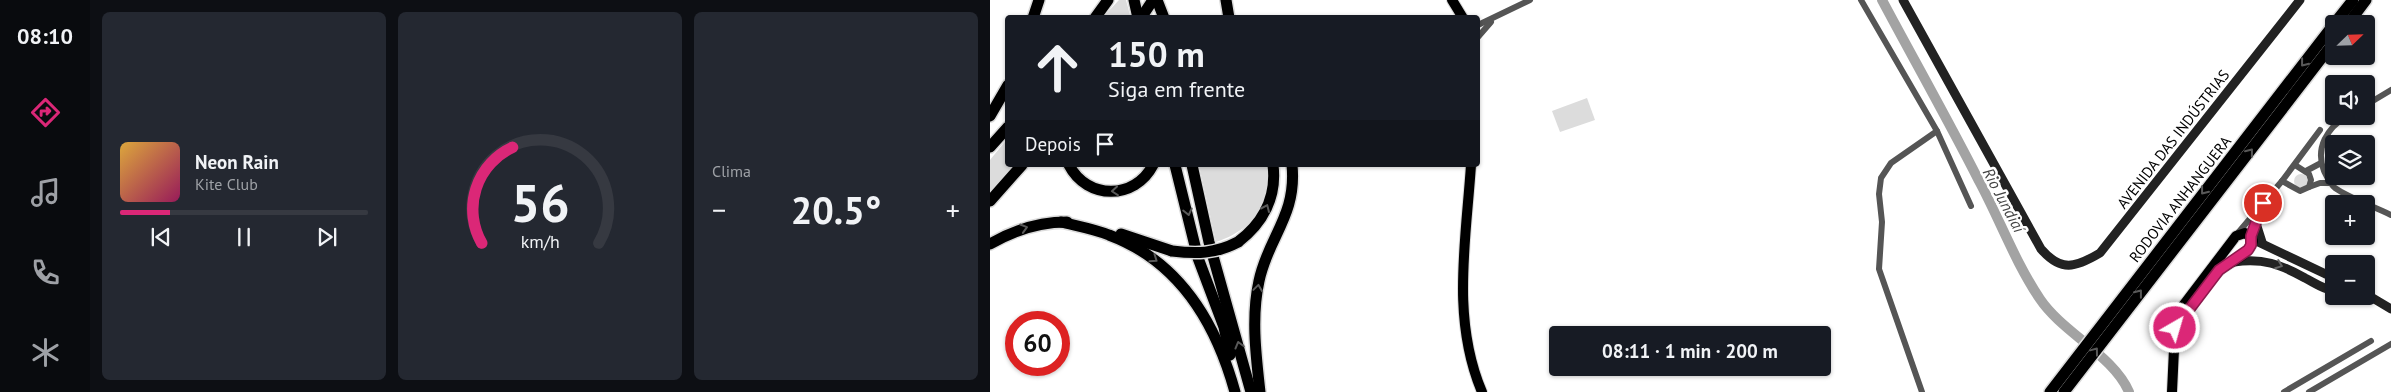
<!DOCTYPE html>
<html lang="pt">
<meta charset="utf-8">
<style>
:root{--surface:#171b24;--page:#242831;--text:#f1f3f6;--muted:#9ea1a6;--line:#363941;--accent:#db2777}
body{margin:0;font-family:"PT Sans",sans-serif;background:var(--page);color:var(--text);height:100vh;display:flex;flex-direction:column;font-size:19px;white-space:nowrap}
*{box-sizing:border-box;margin:0}
p{font-size:16px;color:var(--muted)}
.icon{flex:none;width:28px;height:28px;fill:none;stroke:currentColor;stroke-width:2;stroke-linecap:round;stroke-linejoin:round}
.map{position:relative;flex:1;overflow:hidden}
.sheet{display:flex;flex-direction:column;gap:12px;padding:12px;background:#0d0f14;width:900px}
.sheet>*{flex:none}
.hud{position:absolute;left:15px;top:15px;width:475px;height:152px;border-radius:5px;box-shadow:0 1px 4px #0004;background:#171b24;color:var(--text);overflow:hidden}
.needle{width:32px;rotate:67deg}
.controls{position:absolute;left:1335px;top:15px;display:grid;gap:10px}
.controls a{display:grid;place-items:center;width:50px;height:50px;border-radius:5px;background:var(--surface);box-shadow:0 1px 4px #0004;font-size:25px}
.speed{position:absolute;left:15px;top:311px;display:flex;gap:10px;font-size:25px;font-weight:700;text-align:center}
.speed>*{display:grid;place-content:center;width:65px;height:65px;border-radius:50%;background:var(--surface);box-shadow:0 1px 4px #0004;line-height:1}
.speed .limit{border:8px solid #d22;background:#fff;color:#111}
.pin{position:absolute;display:grid;place-items:center;width:42px;height:42px;color:#fff;margin:-21px;border:2px solid #fff;border-radius:50%;box-shadow:0 1px 5px #0007}
.me{position:absolute;width:55px;margin:-28px;rotate:38deg;stroke-linejoin:round;filter:drop-shadow(0 0 4px #0008)}
.turn{display:flex;align-items:center;gap:18px;height:105px;padding:0 20px;font-size:22px}
.turn .icon{width:65px;height:65px;stroke-width:2.5}
.turn b{display:block;font-size:35px;line-height:42px}
.then{display:flex;align-items:center;height:48px;padding:0 20px;background:#0003;gap:10px;font-size:19px}
.big{font-size:38px;font-weight:600;line-height:1.1}
.sheet .card{flex:1;display:flex;flex-direction:column;justify-content:center;gap:8px;min-width:0;padding:0 18px;border-radius:8px;background:var(--page)}
.sheet .dial{align-items:center;gap:0}
.dial svg{height:130px;overflow:visible;fill:none;stroke:var(--line);stroke-width:7;stroke-linecap:round;text-anchor:middle}
.dial text{fill:var(--text);stroke:none}
.song{display:flex;align-items:center;gap:15px}
.cover{width:60px;height:60px;border-radius:8px;background:linear-gradient(135deg,hsl(40 70% 55%),hsl(330 70% 35%))}
.played{height:5px;border-radius:2px;background:linear-gradient(90deg,var(--accent) 20%,var(--line) 20%)}
.keys{display:flex;justify-content:space-around;direction:ltr}
.heat{display:flex;justify-content:space-between;align-items:center;font-size:28px;direction:ltr}
.sheet .tiles{flex:1;display:grid;gap:12px;grid-template-columns:repeat(3,1fr)}
.trip{position:absolute;left:559px;top:326px;width:282px;height:50px;border-radius:5px;background:var(--surface);box-shadow:0 1px 4px #0004;font-weight:600;line-height:50px;text-align:center}
main{display:flex;flex:1;min-height:0}
.tabs{display:flex;flex-direction:column;width:90px;justify-content:space-around;align-items:center;background:#090b0e;color:var(--muted)}
.tabs .icon{width:35px;height:35px}
.tabs .selected{color:var(--accent)}
.tabs b{font-size:22px;color:var(--text)}
.map>svg:first-child{display:block}
</style>
<main>
<nav class="tabs">
<b>08:10</b>
<svg class="icon selected" aria-label="directions" viewBox="0 0 24 24"><path d="M12 3l9 9-9 9-9-9zM9 14v-3h6M13 9l2 2-2 2"/></svg>
<svg class="icon" aria-label="music" viewBox="0 0 24 24"><path d="M9 18V5l10-2v13"/><circle cx="6" cy="18" r="3"/><circle cx="16" cy="16" r="3"/></svg>
<svg class="icon" aria-label="phone" viewBox="0 0 24 24"><path d="M5 4h4l2 5-3 2q2 4 5 5l2-3 5 2v4C11 20 4 13 5 4z"/></svg>
<svg class="icon" aria-label="climate" viewBox="0 0 24 24"><path d="M12 3v18M4 7l16 10M4 17L20 7"/></svg>
</nav>
<section class="sheet">
<div class="tiles">
<div class="card">
<div class="song"><i class="cover"></i><div><b>Neon Rain</b><p>Kite Club</p></div></div>
<div class="played"></div>
<div class="keys"><svg class="icon" aria-label="previous" viewBox="0 0 24 24"><path d="M18 5L8 12l10 7zM5 5v14"/></svg><svg class="icon" aria-label="pause" viewBox="0 0 24 24"><path d="M8 5v14M16 5v14"/></svg><svg class="icon" aria-label="next" viewBox="0 0 24 24"><path d="M6 5l10 7-10 7zM19 5v14"/></svg></div>
</div>
<div class="card dial"><svg viewBox="0 0 100 80">
<path d="M14 69A42 42 0 1 1 86 69"/>
<path d="M14 69A42 42 0 0 1 33 10" stroke="#db2777"/>
<text x="50" y="56" font-size="32" font-weight="700">56</text>
<text x="50" y="72" font-size="11">km/h</text>
</svg></div>
<div class="card"><p>Clima</p>
<div class="heat"><a>−</a><b class="big">20.5°</b><a>+</a></div>
</div>
</div>
</section>
<div class="map">
<svg width="1401" height="392" viewBox="0 0 1401 392">
<rect width="100%" height="100%" fill="#fff"/>
<g fill="#dcdcdc">
<polygon points="129,0 136,0 140,15 138,17 113,17"/>
<polygon points="597,98 605,120 570,132 562,111"/>
<polygon points="17,139 18,165 24,165 0,192 0,160"/>
<path d="M209,165H281C281,174 282,185 279,193C272,217 249,235 226,242Z"/>
<circle cx="1311" cy="181" r="7"/>
</g>
<g fill="none" stroke-linecap="round" stroke-linejoin="round">
<polyline stroke="#a3a3a3" stroke-width="2" points="1136,385 1142,392"/>
<path stroke="#a3a3a3" stroke-width="10" d="M892,0C924,60 958,120 989,181C1010,220 1025,262 1050,299C1072,332 1124,356 1139,392"/>
<g stroke="#dbdbdb" stroke-width="12">
<g id="primary">
<polyline points="462,0 473,18"/>
<path d="M481,165C476,241 461,319 492,392"/>
<path d="M1182,392L1185,328L1189,311L1246,236L1255,233L1261,237L1263,241C1258,258 1239,261 1228,272C1212,287 1199,309 1185,328"/>
</g>
</g>
<g stroke="#dbdbdb" stroke-width="14">
<g id="highway">
<polyline points="144,0 148,18"/>
<polyline points="167,0 174,18"/>
<polyline points="236,0 239,18"/>
<polyline points="43,18 49,0"/>
<polyline points="105,18 118,0"/>
<polyline points="151,18 163,0"/>
<polyline points="1344,24 1363,0"/>
<polyline points="1358,24 1376,0"/>
<polyline points="0,116 18,85"/>
<polyline points="0,147 18,127"/>
<path d="M79,165C97,200 145,200 163,165"/>
<polyline points="185,165 208,258 234,327 240,355"/>
<polyline points="202,165 219,242 261,392"/>
<polyline points="0,201 32,165"/>
<path d="M71,222C87,226 104,229 119,235C189,261 226,323 245,392"/>
<polyline points="131,234 182,251"/>
<path d="M248,242C273,223 287,197 283,165"/>
<path d="M0,244C24,230 49,222 77,222"/>
<path d="M270,392C266,356 261,317 269,281C278,237 307,216 302,165"/>
<polyline points="1060,392 1344,24"/>
<polyline points="1074,392 1344,42"/>
</g>
</g>
<g stroke="#555" stroke-width="6">
<polyline points="871,0 947,131 981,206"/>
<polyline points="488,25 540,0"/>
<polyline points="488,37 501,22"/>
<polyline points="1376,105 1401,90"/>
<path d="M1357,116C1337,128 1325,148 1334,171C1337,177 1340,184 1345,188C1361,199 1383,206 1401,215"/>
<polyline points="1316,171 1331,163"/>
<polyline points="1292,181 1310,191 1319,187 1321,180 1319,174 1305,165"/>
<polyline points="1319,187 1330,183 1340,183"/>
<polyline points="1247,234 1292,181 1330,130"/>
<polyline points="1261,237 1272,206"/>
<polyline points="932,392 889,269 892,222 889,194 891,178 901,163 947,131"/>
<polyline points="1294,392 1381,341"/>
<polyline points="1319,392 1401,344"/>
</g>
<g stroke="#222" stroke-width="9">
<path d="M913,0L1051,249C1071,272 1085,268 1110,253L1310,0"/>
<polyline points="1266,223 1272,242"/>
<polyline points="1262,239 1344,278"/>
<path d="M1244,262C1273,258 1290,264 1315,278C1325,283 1333,289 1344,291"/>
<polyline points="1376,294 1401,309"/>
</g>
<use href="#primary" stroke="#000" stroke-width="10"/>
<use href="#highway" stroke="#000" stroke-width="11"/>
<g stroke="#dbdbdb" stroke-width="14" stroke-linecap="butt">
<path id="highway-bridge" d="M182,251C206,254 225,254 248,242"/>
</g>
<use href="#highway-bridge" stroke="#000" stroke-width="11"/>
</g>
<defs><path id="oneway-chevron" d="M-2-3.5L2.5 0L-2 3.5" fill="none" stroke-width="1.6" stroke-linecap="round" stroke-linejoin="round" transform="scale(1.25)"/></defs>
<g stroke="#595959">
<use href="#oneway-chevron" transform="translate(1314 63) rotate(128)"/>
<use href="#oneway-chevron" transform="translate(1260 152) rotate(-52)"/>
<use href="#oneway-chevron" transform="translate(125 191) rotate(175)"/>
<use href="#oneway-chevron" transform="translate(1214 191) rotate(128)"/>
<use href="#oneway-chevron" transform="translate(276 208) rotate(-66)"/>
<use href="#oneway-chevron" transform="translate(198 212) rotate(77)"/>
<use href="#oneway-chevron" transform="translate(34 228) rotate(-17)"/>
<use href="#oneway-chevron" transform="translate(164 259) rotate(35)"/>
<use href="#oneway-chevron" transform="translate(268 288) rotate(-82)"/>
<use href="#oneway-chevron" transform="translate(1149 293) rotate(-52)"/>
<use href="#oneway-chevron" transform="translate(249 345) rotate(-105)"/>
<use href="#oneway-chevron" transform="translate(1105 351) rotate(-53)"/>
</g>
<use stroke="#646464" href="#oneway-chevron" transform="translate(1289 265) rotate(21)"/>
<g fill="none" stroke-linecap="round" stroke-linejoin="round">
<g stroke="#8e194d" stroke-width="12">
<polyline id="route" points="1185,328 1229,270 1258,250 1261,245 1261,236 1273,203"/>
</g>
<use href="#route" stroke="#db2777" stroke-width="9"/>
</g>
<g text-anchor="middle" dominant-baseline="central" stroke-width="5" stroke-linejoin="round" paint-order="stroke">
<g font-size="15" fill="#000" stroke="#fff">
<text transform="translate(1183 139) rotate(-52)">AVENIDA DAS INDÚSTRIAS</text>
<text transform="translate(1190 199) rotate(-52)">RODOVIA ANHANGUERA</text>
</g>
<g font-size="16" font-style="italic" fill="#444" stroke="#fff">
<text transform="translate(1014 200) rotate(62)">Rio Jundiaí</text>
</g>
</g>
</svg>
<div class="controls">
<a><svg class="needle" viewBox="-14 -14 28 28"><path d="M0-13l5 13h-10z" fill="#e53935"/><path d="M0 13l5-13h-10z" fill="#9ea1a6"/></svg></a>
<a><svg class="icon" aria-label="sound" viewBox="0 0 24 24"><path d="M4 9h4l5-4v14l-5-4H4zM17 9q2 3 0 6"/></svg></a>
<a><svg class="icon" aria-label="layers" viewBox="0 0 24 24"><path d="M12 4l9 5-9 5-9-5zM3 14l9 5 9-5"/></svg></a>
<a>+</a>
<a>−</a>
</div>
<div class="speed"><div class="limit">60</div></div>
<div class="pin" style="left:1273px;top:203px;background:#d93025"><svg class="icon" aria-label="arrive" viewBox="0 0 24 24"><path d="M6 21V4h12l-3 4 3 4H6"/></svg></div>
<svg class="me" style="left:1185px;top:328px" viewBox="-20 -20 40 40"><circle r="17" fill="#db2777" stroke="#fff" stroke-width="3"/><path d="M0-11L8 9 0 5-8 9z" fill="#fff"/></svg>
<div class="trip">08:11 · 1 min · 200 m</div>
<div class="hud">
<div class="turn"><svg class="icon" aria-label="ahead" viewBox="0 0 24 24"><path d="M12 20V5M6 11l6-6 6 6"/></svg><div><b>150 m</b>Siga em frente</div></div>
<div class="then">Depois<svg class="icon" aria-label="arrive" viewBox="0 0 24 24"><path d="M6 21V4h12l-3 4 3 4H6"/></svg></div>
</div>
</div>
</main>
